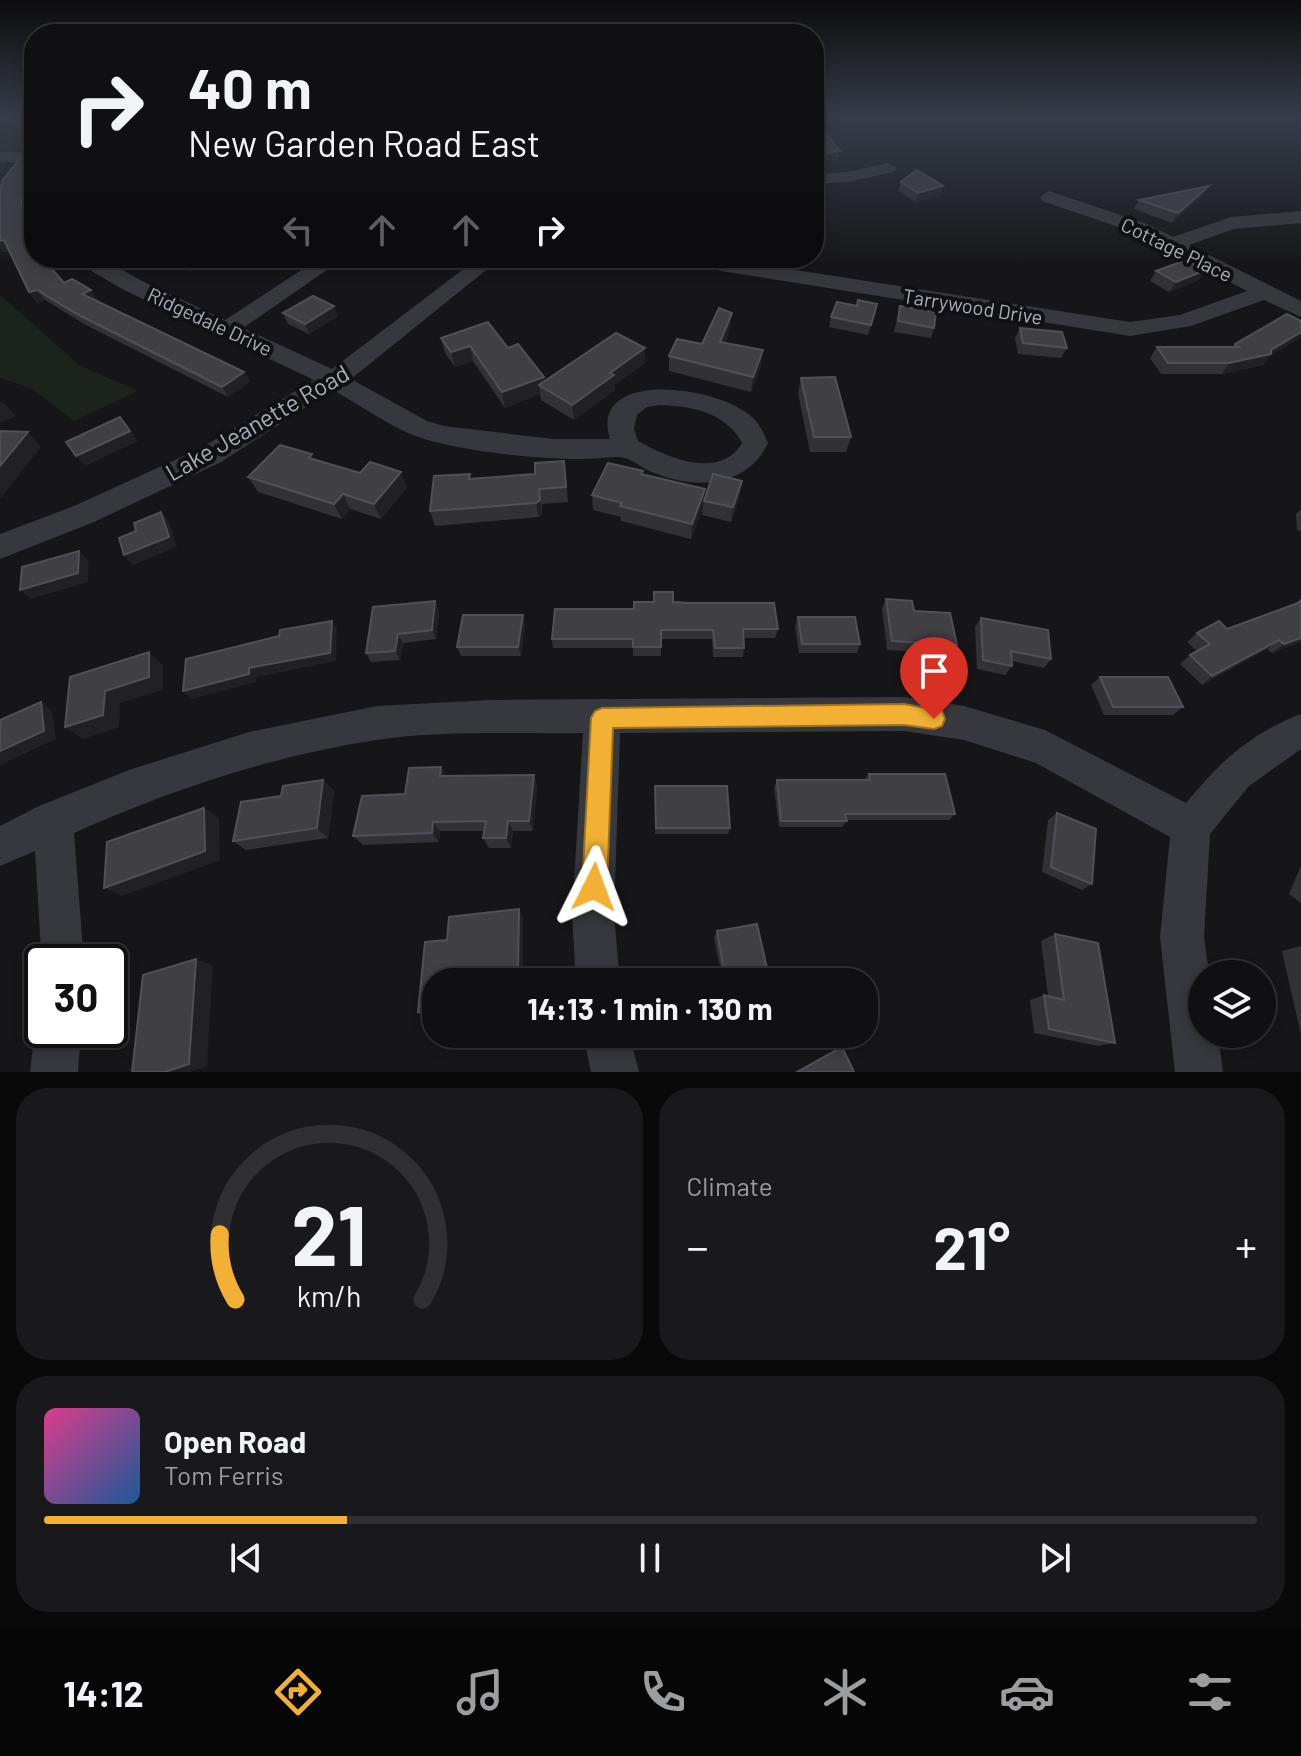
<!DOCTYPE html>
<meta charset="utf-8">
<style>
:root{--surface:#101012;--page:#19191b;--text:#f1f3f6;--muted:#9c9d9f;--line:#303032;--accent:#f2b134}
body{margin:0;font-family:Barlow,sans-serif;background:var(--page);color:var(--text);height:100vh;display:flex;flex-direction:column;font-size:30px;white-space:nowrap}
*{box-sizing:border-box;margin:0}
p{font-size:26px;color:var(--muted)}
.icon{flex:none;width:44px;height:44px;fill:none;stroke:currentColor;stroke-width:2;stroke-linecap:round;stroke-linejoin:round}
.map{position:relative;height:1072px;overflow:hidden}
.side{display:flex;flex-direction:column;gap:16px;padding:16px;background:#09090a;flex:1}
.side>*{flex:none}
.banner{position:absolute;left:24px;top:24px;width:800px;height:244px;border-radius:32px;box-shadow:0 4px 12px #0003,0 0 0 2px var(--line);background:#101012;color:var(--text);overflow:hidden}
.controls{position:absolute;left:1188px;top:960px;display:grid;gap:16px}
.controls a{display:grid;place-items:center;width:88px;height:88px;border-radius:50%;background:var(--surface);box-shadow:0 4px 12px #0003,0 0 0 2px var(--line);font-size:40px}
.speed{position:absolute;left:24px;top:944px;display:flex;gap:16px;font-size:40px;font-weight:700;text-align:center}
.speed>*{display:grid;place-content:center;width:104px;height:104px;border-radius:50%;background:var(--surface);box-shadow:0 4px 12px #0003,0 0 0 2px var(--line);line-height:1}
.speed .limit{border:4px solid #111;border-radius:12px;background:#fff;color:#111}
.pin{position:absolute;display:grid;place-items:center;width:68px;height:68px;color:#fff;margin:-82px -34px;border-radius:50% 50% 50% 0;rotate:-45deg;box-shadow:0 0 8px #0007}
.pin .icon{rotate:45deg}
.me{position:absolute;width:88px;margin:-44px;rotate:3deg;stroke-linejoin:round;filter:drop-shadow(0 0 6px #0008)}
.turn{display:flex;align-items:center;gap:28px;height:168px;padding:0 32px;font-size:36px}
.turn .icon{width:104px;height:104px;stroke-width:2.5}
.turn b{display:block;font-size:56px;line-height:68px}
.lanes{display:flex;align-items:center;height:76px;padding:0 32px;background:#0003;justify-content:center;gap:40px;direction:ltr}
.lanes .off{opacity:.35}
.big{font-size:60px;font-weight:700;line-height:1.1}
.side .widget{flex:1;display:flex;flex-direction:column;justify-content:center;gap:12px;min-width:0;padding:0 28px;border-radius:32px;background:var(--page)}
.side .dial{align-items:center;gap:0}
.dial svg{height:208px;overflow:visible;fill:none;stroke:var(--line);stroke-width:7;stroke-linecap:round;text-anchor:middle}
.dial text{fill:var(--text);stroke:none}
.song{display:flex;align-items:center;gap:24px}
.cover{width:96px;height:96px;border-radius:12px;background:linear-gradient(135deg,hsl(330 70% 55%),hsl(210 70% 35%))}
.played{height:8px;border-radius:4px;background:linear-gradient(90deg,var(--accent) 25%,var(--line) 25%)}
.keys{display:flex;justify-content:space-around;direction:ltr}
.heat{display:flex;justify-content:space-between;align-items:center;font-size:44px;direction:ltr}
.side .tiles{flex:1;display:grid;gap:16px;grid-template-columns:1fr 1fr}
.widget:last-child{grid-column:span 2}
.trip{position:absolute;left:422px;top:968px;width:456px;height:80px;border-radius:32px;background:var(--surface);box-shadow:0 4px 12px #0003,0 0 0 2px var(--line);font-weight:700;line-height:80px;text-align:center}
.tab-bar{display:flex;height:128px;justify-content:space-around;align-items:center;background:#060607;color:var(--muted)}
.tab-bar .icon{width:56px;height:56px}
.tab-bar .active{color:var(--accent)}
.tab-bar b{font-size:36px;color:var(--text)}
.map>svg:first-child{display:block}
</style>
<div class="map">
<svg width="1301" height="1072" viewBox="0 0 1301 1072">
<rect width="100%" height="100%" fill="#161618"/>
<g fill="#1c231d">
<polygon points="0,116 34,116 34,140 8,162 0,176"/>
<polygon points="0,295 79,365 138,391 74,421 31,388 0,378"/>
</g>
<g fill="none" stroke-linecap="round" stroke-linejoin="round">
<g fill="#37383d" fill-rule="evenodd">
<rect x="0" y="152" width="34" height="10"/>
<polygon points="888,163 897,168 894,172 848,182 814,184 814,174 848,172"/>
<polygon points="1049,191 1147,224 1173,237 1231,217 1301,211 1301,223 1234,229 1189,245 1301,301 1301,317 1264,300 1191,326 1130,336 678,264 668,258 718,258 1130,322 1180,315 1247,291 1133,232 1042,201 1040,197"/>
<path d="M80,258H102L140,280L225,320L320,258H344L243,328L332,369L478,258H501L351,379L427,421L444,426L553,439H610C587,366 727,386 756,421C761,427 765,436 768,443C747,488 694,490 652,472C641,468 630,457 619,457C607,457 594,459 582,459C540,460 445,450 408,433C382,421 358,404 333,390L221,462L94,522L0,559V534L74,506L201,448L314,380L124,290L93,272ZM659,405C691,406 726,412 742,443C720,481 666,457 638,441L634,429L637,415L647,407Z"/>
<path d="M904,697L964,706L1045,730L1186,803C1221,761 1249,734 1301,714V749L1249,786L1210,834L1204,937L1209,974H1202V1034H1218L1223,1072H1175L1160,937L1170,837L1036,763L964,740L904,731L620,733L614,915L620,982H576L572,915L583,733C515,734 443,730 376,740C272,756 170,790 74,833L84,962H42V967L35,851L0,866V826L39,806L129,770L249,732L377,706L490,700Z"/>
<polygon points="42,1014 42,1030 81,1030 78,1072 30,1072 35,1030"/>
<polygon points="583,1034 629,1034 639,1072 591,1072"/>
</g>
</g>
<g fill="#323236">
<polygon points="34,151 34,198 27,211 34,236 34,258 40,258 41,262 64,283 98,300 96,301 244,372 250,382 228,397 84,324 45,300 37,303 29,292 9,251 2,252 0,249 0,196"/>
<polygon points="901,182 943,186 940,196 915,202 898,191"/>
<polygon points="1203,195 1172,223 1134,209 1139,200"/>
<polygon points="163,258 189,258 194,267 191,271"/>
<polygon points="264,258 292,258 281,265"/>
<polygon points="1156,271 1199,280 1169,292 1150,281"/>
<polygon points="877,304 868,335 829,327 831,317 857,306"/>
<polygon points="900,306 934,328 931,338 894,332"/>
<polygon points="283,313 338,316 309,334 288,324"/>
<polygon points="1301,321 1301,337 1270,356 1263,365 1222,374 1161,374 1150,358 1157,347 1232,347 1235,344"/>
<polygon points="730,328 725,343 763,350 761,365 751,392 669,371 669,356 702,344"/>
<polygon points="1020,328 1067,348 1061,358 1018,354 1015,338"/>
<polygon points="441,338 508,348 544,377 545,381 645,363 614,385 615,390 574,420 541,400 540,394 505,408 473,361 455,367 445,353"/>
<polygon points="801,378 851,437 846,452 810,452 798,393"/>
<polygon points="315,460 407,487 381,519 350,509 342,519 258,492 248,477"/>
<polygon points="643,475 705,498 740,496 731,522 702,515 703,507 691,539 621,521 621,517 593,510 592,495"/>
<polygon points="566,476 568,502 542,504 542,515 539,517 435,526 430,511 471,479"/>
<polygon points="1301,509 1301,532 1297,530 1296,514"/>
<polygon points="886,599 914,611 957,645 951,654 887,650 882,608"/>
<polygon points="1301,599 1301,642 1272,653 1267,649 1202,685 1180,664 1190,655 1197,651 1187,642 1197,633 1227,629 1295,604"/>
<polygon points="673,602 778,629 775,638 744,638 744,648 743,657 713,657 712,639 661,639 661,656 633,656 633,648 553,648 552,639 634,609"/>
<polygon points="439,611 436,639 403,643 400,660 371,662 366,653"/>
<polygon points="798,617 860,644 857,653 799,653 795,626"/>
<polygon points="981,618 1051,659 1044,668 1012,661 1012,666 1005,675 977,669 975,627"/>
<polygon points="525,624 521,656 461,656 457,647"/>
<polygon points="1100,677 1183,707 1173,715 1104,715 1091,685"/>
<polygon points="441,767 446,776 534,775 537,786 533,831 513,831 511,848 489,848 483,838 484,831 440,831 439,842 363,845 353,836 405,794"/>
<polygon points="869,774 955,814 949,820 847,820 842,827 779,827 774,788 777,780 864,780"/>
<polygon points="323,780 334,791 328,838 246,850 233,841 281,796"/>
<polygon points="655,786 730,828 728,834 655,834"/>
<polygon points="1057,813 1092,884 1082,890 1042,872 1048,820"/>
<polygon points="1301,866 1301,903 1289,894"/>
<polygon points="519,909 523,917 523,977 495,980 495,982 436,982 436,1015 427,1016 418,1012 447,940"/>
<polygon points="717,931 770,982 694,982 696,977 721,972 714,938"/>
<polygon points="1055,934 1115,1043 1098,1046 1034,1033 1030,1000 1044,995 1048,996 1041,941"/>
<polygon points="1301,946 1301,1035 1282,951"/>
<polygon points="493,1034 493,1041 448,1046 440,1043"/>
</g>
<g fill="#212124">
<polygon points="840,151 838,160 814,163 816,154"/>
<polygon points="34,164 34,198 27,211 34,236 34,252 21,201 22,179"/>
<polygon points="943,186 940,196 915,202 918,193"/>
<polygon points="1209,186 1203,195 1172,223 1178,213"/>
<polygon points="4,240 11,250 2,252 0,249 0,241"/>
<polygon points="189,258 194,267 191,271 186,262"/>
<polygon points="278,258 292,258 281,265"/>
<polygon points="1206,270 1199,280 1169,292 1176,282"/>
<polygon points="37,290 45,300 37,303 29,292"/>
<polygon points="91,290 98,300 89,304 82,294"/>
<polygon points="334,306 338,316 309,334 305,324"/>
<polygon points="732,313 730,328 719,357 720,342"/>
<polygon points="1301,332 1301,337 1270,356 1263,365 1222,374 1229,363 1271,350"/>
<polygon points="470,346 473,361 455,367 451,352"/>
<polygon points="645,348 645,363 614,385 615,390 574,420 572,405 610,373"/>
<polygon points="763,350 761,365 751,392 753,377"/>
<polygon points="244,372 250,382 228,397 222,387"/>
<polygon points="544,377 546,389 539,385 540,394 505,408 502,392"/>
<polygon points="2,401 16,416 0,423 0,402"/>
<polygon points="130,431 138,441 85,466 76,456"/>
<polygon points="28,432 41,447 0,499 0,466"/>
<polygon points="401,472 407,487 381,519 374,504"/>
<polygon points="742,481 740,496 731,522 733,507"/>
<polygon points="539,489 542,515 539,517 536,503"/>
<polygon points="705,489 703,507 691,539 692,524"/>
<polygon points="343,494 350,509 342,519 334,504"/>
<polygon points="161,512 169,522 177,547 133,565 124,555"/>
<polygon points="79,551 89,561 88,582 31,599 20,590"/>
<polygon points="435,601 439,611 436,639 432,630"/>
<polygon points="523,615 525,624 521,656 518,647"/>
<polygon points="332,621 337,630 336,661 257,677 256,682 192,699 183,691 249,668"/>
<polygon points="398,634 403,643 400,660 395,651"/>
<polygon points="1301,638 1301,642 1272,653 1284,644"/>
<polygon points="1279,640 1267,649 1202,685 1212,676"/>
<polygon points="149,652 163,665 163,690 120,703 119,727 83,739 65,727 105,691"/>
<polygon points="41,702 52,711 56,739 0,765 0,751"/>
<polygon points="441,767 448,778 440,776"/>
<polygon points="534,775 537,786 533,831 529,821"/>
<polygon points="323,780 334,791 328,838 317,828"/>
<polygon points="204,808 219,818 220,860 122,896 104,888"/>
<polygon points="508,821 513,831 511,848 506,838"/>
<polygon points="433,822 440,831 439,842 432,833"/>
<polygon points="519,909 523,917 523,977 518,971"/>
<polygon points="196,959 213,965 207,1066 190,1072 165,1072"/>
<polygon points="489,974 495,980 495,982 489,982"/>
<polygon points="487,1034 493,1034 493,1041 487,1037"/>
</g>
<g fill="#3f3f44" stroke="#4f5156" stroke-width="2">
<polygon points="818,122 840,151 816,154 814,152 814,125"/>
<polygon points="31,148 34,151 34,164 22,179 34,178 21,201 34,252 34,258 35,258 37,264 45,261 64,283 72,279 91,290 82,294 244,372 222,387 77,314 37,290 29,292 4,240 0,241 0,196 2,181 22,156 30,155"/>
<polygon points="917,170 943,186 918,193 901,182"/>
<polygon points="1209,186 1178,213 1139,200"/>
<polygon points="1186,260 1206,270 1176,282 1156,271"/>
<polygon points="313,296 334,306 305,324 283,313"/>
<polygon points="858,300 877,304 871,325 831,317 837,302 857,306"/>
<polygon points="900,306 936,312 934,328 898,321"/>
<polygon points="719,308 732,313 720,342 763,350 753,377 669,356 677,339 702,344"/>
<polygon points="1287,314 1301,321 1301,332 1271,350 1271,354 1229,363 1168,363 1157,347 1239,347 1235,344"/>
<polygon points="488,322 508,348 518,344 544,377 502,392 470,346 451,352 441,338"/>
<polygon points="1020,328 1062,332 1067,348 1023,343"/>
<polygon points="616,333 645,348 610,373 614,375 572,405 539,385"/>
<polygon points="835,377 851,437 814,437 801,378"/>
<polygon points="120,417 130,431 76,456 66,442"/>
<polygon points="0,431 28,432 0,466"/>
<polygon points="280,445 312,454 309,458 360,473 370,462 401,472 374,504 343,494 334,504 248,477"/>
<polygon points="564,461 566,487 539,489 540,500 536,503 430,511 434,476 470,474 469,479 535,474 535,463"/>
<polygon points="608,463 643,471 641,474 705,489 692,524 620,506 622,503 592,495"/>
<polygon points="713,474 742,481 733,507 704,501"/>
<polygon points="161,512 169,537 124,555 119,538 136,531 134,523"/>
<polygon points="79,551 78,573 20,590 22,567"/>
<polygon points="654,592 673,592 673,602 690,603 774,603 778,629 743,629 744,648 715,648 713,630 661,630 661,647 633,647 633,639 552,639 555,609 634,609 634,602 654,602"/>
<polygon points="886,599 912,601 914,611 950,613 957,645 892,641"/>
<polygon points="1301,600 1301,638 1284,644 1279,640 1212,676 1190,655 1210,644 1197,633 1219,621 1227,629 1298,603"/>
<polygon points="435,601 432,630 398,634 395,651 366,653 373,607"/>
<polygon points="463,615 523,615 518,647 457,647"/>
<polygon points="798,617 855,617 860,644 802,644"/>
<polygon points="981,618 1048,630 1051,659 1011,651 1012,666 983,660"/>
<polygon points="332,621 330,653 249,668 249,674 183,691 186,659 279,636 280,630"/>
<polygon points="149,652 149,677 105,691 103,715 65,727 70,677"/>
<polygon points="1100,677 1168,677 1183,707 1113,707"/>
<polygon points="41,702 44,731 0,751 0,720"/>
<polygon points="441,767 440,776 534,775 529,821 508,821 506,838 483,838 486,821 433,822 432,833 353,836 362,796 405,794 409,768"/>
<polygon points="869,774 945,774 955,814 845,814 847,821 781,821 777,780 870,780"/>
<polygon points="323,780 317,828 233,841 241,802 281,796 283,786"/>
<polygon points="655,786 727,786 730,828 656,828"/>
<polygon points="204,808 205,851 104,888 107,842"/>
<polygon points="1057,813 1096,829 1092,884 1051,867"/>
<polygon points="519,909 518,971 489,974 489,982 436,982 436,1010 418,1012 425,942 447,940 449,917"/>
<polygon points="757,924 770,982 696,982 696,977 724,971 717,931"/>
<polygon points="1055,934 1098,943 1115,1043 1049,1029 1044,995 1064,1000"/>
<polygon points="196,959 189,1064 165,1072 132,1072 143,975"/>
<polygon points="441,1034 487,1034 487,1037 440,1043"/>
<polygon points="842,1047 854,1072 797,1072"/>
</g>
<linearGradient id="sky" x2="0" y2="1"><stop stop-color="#0c0c0d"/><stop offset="0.44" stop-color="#363c48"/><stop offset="1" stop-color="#363c48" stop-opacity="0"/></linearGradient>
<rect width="1301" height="266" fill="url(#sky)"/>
<polygon fill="#f2b134" stroke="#9d7322" stroke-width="2" points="904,704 942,711 945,719 942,726 934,729 904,725 613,728 607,887 603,896 594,900 585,896 582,887 591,718 595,711 602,708"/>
<g text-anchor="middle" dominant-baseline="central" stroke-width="8" stroke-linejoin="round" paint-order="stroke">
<g font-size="20" fill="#a8adb8" stroke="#111113">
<text transform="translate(1177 249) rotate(26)">Cottage Place</text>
<text transform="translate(973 306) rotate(9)">Tarrywood Drive</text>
<text transform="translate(210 321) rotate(25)">Ridgedale Drive</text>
</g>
<g font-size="24" fill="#a8adb8" stroke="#111113">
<text transform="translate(257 422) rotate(-30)">Lake Jeanette Road</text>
</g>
</g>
</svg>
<div class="controls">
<a><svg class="icon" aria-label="layers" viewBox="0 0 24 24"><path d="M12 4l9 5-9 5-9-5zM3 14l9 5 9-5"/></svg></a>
</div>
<div class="speed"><div class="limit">30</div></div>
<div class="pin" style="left:934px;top:719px;background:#d93025"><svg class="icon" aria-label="arrive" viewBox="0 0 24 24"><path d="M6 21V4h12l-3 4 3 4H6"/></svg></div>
<svg class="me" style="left:594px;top:887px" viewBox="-20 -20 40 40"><path d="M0-17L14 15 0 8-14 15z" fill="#f2b134" stroke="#fff" stroke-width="4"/></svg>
<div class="trip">14:13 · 1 min · 130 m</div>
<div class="banner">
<div class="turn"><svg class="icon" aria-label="right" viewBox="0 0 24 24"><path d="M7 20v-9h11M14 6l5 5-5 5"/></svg><div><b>40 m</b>New Garden Road East</div></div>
<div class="lanes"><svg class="icon off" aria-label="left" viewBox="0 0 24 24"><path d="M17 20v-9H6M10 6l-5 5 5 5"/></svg><svg class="icon off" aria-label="ahead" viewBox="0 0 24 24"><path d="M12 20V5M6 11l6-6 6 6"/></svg><svg class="icon off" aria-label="ahead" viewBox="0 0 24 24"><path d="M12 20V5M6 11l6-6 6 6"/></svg><svg class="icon" aria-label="right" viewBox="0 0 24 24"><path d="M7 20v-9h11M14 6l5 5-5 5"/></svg></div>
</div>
</div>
<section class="side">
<div class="tiles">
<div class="widget dial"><svg viewBox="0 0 100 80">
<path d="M14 69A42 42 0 1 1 86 69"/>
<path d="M14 69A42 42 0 0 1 8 44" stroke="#f2b134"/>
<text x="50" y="56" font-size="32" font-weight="700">21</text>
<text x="50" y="72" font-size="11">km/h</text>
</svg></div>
<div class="widget"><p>Climate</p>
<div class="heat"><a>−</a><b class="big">21°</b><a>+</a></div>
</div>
<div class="widget">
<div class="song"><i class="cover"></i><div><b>Open Road</b><p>Tom Ferris</p></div></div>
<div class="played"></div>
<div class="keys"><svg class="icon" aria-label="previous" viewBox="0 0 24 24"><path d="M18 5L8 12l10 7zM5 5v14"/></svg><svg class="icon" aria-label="pause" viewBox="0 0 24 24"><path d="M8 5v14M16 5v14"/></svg><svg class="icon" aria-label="next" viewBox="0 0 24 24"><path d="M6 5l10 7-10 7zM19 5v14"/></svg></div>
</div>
</div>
</section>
<nav class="tab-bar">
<b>14:12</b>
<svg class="icon active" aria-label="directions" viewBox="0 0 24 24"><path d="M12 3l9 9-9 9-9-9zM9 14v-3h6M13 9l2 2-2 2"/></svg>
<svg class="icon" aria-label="music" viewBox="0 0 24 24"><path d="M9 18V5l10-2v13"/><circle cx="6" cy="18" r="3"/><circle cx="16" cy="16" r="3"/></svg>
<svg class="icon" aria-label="phone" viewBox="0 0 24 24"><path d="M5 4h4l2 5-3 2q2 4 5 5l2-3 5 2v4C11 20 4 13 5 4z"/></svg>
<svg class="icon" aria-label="climate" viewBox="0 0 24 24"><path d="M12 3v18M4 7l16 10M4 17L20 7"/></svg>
<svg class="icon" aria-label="car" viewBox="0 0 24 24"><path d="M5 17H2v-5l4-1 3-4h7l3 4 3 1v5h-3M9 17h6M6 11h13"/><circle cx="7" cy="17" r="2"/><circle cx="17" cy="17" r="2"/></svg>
<svg class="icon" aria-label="filters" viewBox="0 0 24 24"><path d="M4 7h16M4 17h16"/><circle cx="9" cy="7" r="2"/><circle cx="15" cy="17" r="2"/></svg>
</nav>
